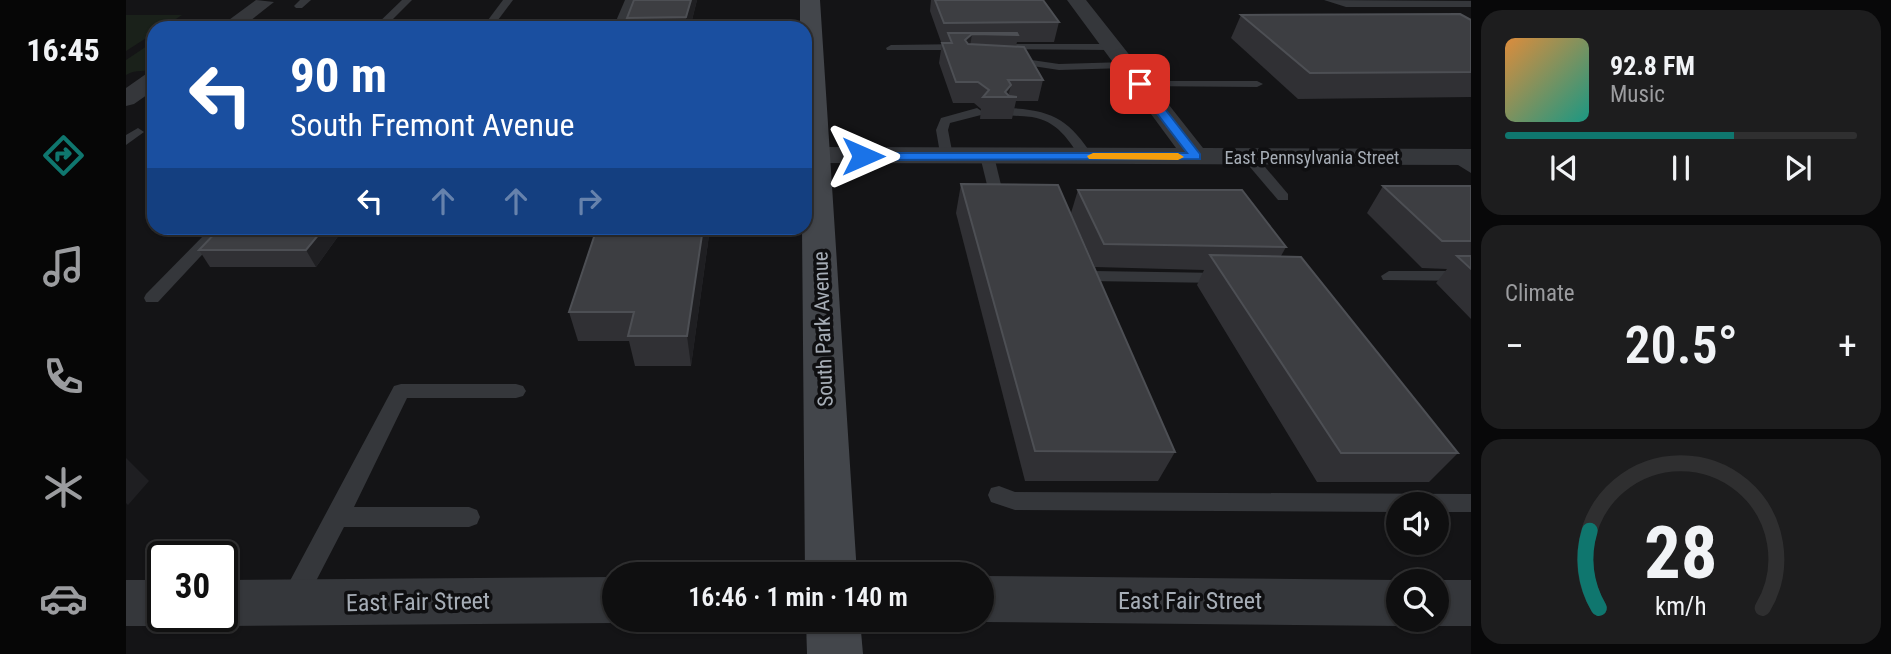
<!DOCTYPE html>
<meta charset="utf-8">
<style>
:root{--surface:#0f0f10;--page:#1d1d1e;--text:#f1f3f6;--muted:#9b9c9f;--line:#2f2f30;--accent:#0f766e}
body{margin:0;font-family:"Roboto Condensed",sans-serif;background:var(--page);color:var(--text);height:100vh;display:flex;flex-direction:column;font-size:26px;white-space:nowrap}
*{box-sizing:border-box;margin:0}
p{font-size:23px;color:var(--muted)}
.icon{flex:none;width:38px;height:38px;fill:none;stroke:currentColor;stroke-width:2;stroke-linecap:round;stroke-linejoin:round}
.map{position:relative;flex:1;overflow:hidden}
.sheet{display:flex;flex-direction:column;gap:10px;padding:10px;background:#080809;width:420px}
.sheet>*{flex:none}
.banner{position:absolute;left:21px;top:21px;width:665px;height:214px;border-radius:21px;box-shadow:0 2px 5px #0004,0 0 0 2px var(--line);background:#1a4fa0;color:#fff;overflow:hidden}
.fabs{position:absolute;left:1260px;top:492px;display:grid;gap:14px}
.fabs a{display:grid;place-items:center;width:63px;height:63px;border-radius:50%;background:var(--surface);box-shadow:0 2px 5px #0004,0 0 0 2px var(--line);font-size:35px}
.speed{position:absolute;left:21px;top:541px;display:flex;gap:14px;font-size:35px;font-weight:700;text-align:center}
.speed>*{display:grid;place-content:center;width:91px;height:91px;border-radius:50%;background:var(--surface);box-shadow:0 2px 5px #0004,0 0 0 2px var(--line);line-height:1}
.speed .limit{border:4px solid #111;border-radius:10px;background:#fff;color:#111}
.pin{position:absolute;display:grid;place-items:center;width:60px;height:60px;color:#fff;margin:-30px;border-radius:14px;box-shadow:0 4px 10px #0006}
.me{position:absolute;width:77px;margin:-38px;rotate:90deg;stroke-linejoin:round;filter:drop-shadow(0 0 5px #0008)}
.turn{display:flex;align-items:center;gap:24px;height:147px;padding:0 28px;font-size:32px}
.turn .icon{width:91px;height:91px;stroke-width:2.5}
.turn b{display:block;font-size:49px;line-height:60px}
.lanes{display:flex;align-items:center;height:66px;padding:0 28px;background:#0003;justify-content:center;gap:35px;direction:ltr}
.lanes .off{opacity:.35}
.big{font-size:52px;font-weight:600;line-height:1.1}
.sheet .tile{flex:1;display:flex;flex-direction:column;justify-content:center;gap:10px;min-width:0;padding:0 24px;border-radius:21px;background:var(--page)}
.sheet .dial{align-items:center;gap:0}
.dial svg{height:182px;overflow:visible;fill:none;stroke:var(--line);stroke-width:7;stroke-linecap:round;text-anchor:middle}
.dial text{fill:var(--text);stroke:none}
.song{display:flex;align-items:center;gap:21px}
.cover{width:84px;height:84px;border-radius:10px;background:linear-gradient(135deg,hsl(30 70% 55%),hsl(170 70% 35%))}
.played{height:7px;border-radius:4px;background:linear-gradient(90deg,var(--accent) 65%,var(--line) 65%)}
.keys{display:flex;justify-content:space-around;direction:ltr}
.heat{display:flex;justify-content:space-between;align-items:center;font-size:38px;direction:ltr}
.trip{position:absolute;left:476px;top:562px;width:392px;height:70px;border-radius:35px;background:var(--surface);box-shadow:0 2px 5px #0004,0 0 0 2px var(--line);font-weight:600;line-height:70px;text-align:center}
main{display:flex;flex:1;min-height:0}
.menu{display:flex;flex-direction:column;width:126px;justify-content:space-around;align-items:center;background:#060606;color:var(--muted)}
.menu .icon{width:49px;height:49px}
.menu .selected{color:var(--accent)}
.menu b{font-size:32px;color:var(--text)}
.map>svg:first-child{display:block}
</style>
<main>
<nav class="menu">
<b>16:45</b>
<svg class="icon selected" aria-label="directions" viewBox="0 0 24 24"><path d="M12 3l9 9-9 9-9-9zM9 14v-3h6M13 9l2 2-2 2"/></svg>
<svg class="icon" aria-label="music" viewBox="0 0 24 24"><path d="M9 18V5l10-2v13"/><circle cx="6" cy="18" r="3"/><circle cx="16" cy="16" r="3"/></svg>
<svg class="icon" aria-label="phone" viewBox="0 0 24 24"><path d="M5 4h4l2 5-3 2q2 4 5 5l2-3 5 2v4C11 20 4 13 5 4z"/></svg>
<svg class="icon" aria-label="climate" viewBox="0 0 24 24"><path d="M12 3v18M4 7l16 10M4 17L20 7"/></svg>
<svg class="icon" aria-label="car" viewBox="0 0 24 24"><path d="M5 17H2v-5l4-1 3-4h7l3 4 3 1v5h-3M9 17h6M6 11h13"/><circle cx="7" cy="17" r="2"/><circle cx="17" cy="17" r="2"/></svg>
</nav>
<div class="map">
<svg width="1345" height="654" viewBox="0 0 1345 654">
<rect width="100%" height="100%" fill="#141416"/>
<g fill="#1a211a">
<polygon points="0,15 56,15 36,28 28,28 28,33 0,51"/>
<path d="M21,46H28V67C19,74 11,68 0,75V60Z"/>
</g>
<g fill="none" stroke-linecap="round" stroke-linejoin="round">
<g fill="#35373b" fill-rule="evenodd">
<polygon points="174,0 185,0 176,8 170,8 168,6"/>
<polygon points="276,0 286,0 258,28 247,28"/>
<polygon points="377,0 387,0 366,28 356,28"/>
<polygon points="499,0 509,0 497,28 487,28"/>
<polygon points="1198,0 1345,1 1345,7 1220,7"/>
<polygon points="877,44 986,44 991,47 986,50 873,49 873,45"/>
<polygon points="765,45 839,44 844,47 839,50 761,50 760,48"/>
<polygon points="885,57 933,64 1000,62 1005,65 1000,68 933,70 881,62 881,58"/>
<polygon points="1014,81 1131,81 1137,84 1131,87 1010,86 1010,82"/>
<polygon points="851,108 857,112 855,115 824,123 822,130 827,156 820,160 815,159 810,130 815,118"/>
<path d="M883,108C927,110 943,120 967,156L960,160L955,159C943,140 931,121 906,117C897,116 888,116 879,115L877,112Z"/>
<polygon points="12,128 18,132 0,145 0,135"/>
<polygon points="861,152 868,156 877,193 875,196 870,197 863,193 854,156"/>
<polygon points="1123,153 1128,154 1162,194 1162,200 1152,200 1118,160 1116,157"/>
<polygon points="1329,153 1345,163 1345,173 1324,160 1322,157"/>
<polygon points="85,228 101,228 32,302 20,302 18,298 20,294"/>
<polygon points="957,259 963,261 968,271 1096,273 1104,278 1096,283 962,281 956,280 949,264"/>
<polygon points="1263,271 1345,271 1345,281 1257,280 1255,276"/>
<polygon points="275,384 390,384 397,386 400,391 397,396 390,398 281,398 228,507 343,507 351,510 354,517 351,524 343,527 218,527 176,608 167,612 158,608 155,600 158,592 268,386"/>
<polygon points="873,486 889,492 1345,494 1345,512 1311,512 1311,504 1272,504 1272,512 889,510 865,502 862,495 865,488"/>
</g>
<g fill="#35373b" fill-rule="evenodd">
<polygon points="130,0 148,2 115,28 92,28"/>
<polygon points="941,0 960,0 1077,148 1345,149 1345,165 691,163 682,161 679,157 682,149 691,147 1050,148"/>
<polygon points="28,72 28,90 8,104 0,106 0,88 20,74"/>
<polygon points="856,576 1272,580 1275,581 1272,581 1272,620 1289,620 1272,626 856,622 849,620 856,620"/>
<polygon points="488,577 488,620 497,620 488,623 96,626 79,619 77,616 96,616 96,580"/>
<polygon points="0,580 37,580 37,616 56,616 54,619 37,626 0,626"/>
<polygon points="1311,580 1345,580 1345,626 1311,626 1294,620 1311,620 1311,581 1308,581"/>
</g>
<g fill="#43464b" fill-rule="evenodd">
<polygon points="674,0 694,0 731,574 679,574 676,228 679,228 679,28 674,28"/>
<polygon points="680,620 734,620 737,654 681,654"/>
</g>
</g>
<g fill="#303034">
<polygon points="508,0 571,0 564,28 502,28 501,18"/>
<polygon points="805,0 917,0 933,22 928,42 891,42 890,46 917,80 912,101 890,101 886,119 854,119 855,109 848,103 827,103 813,63 816,43 821,42 815,42 804,11"/>
<polygon points="1115,15 1345,20 1345,97 1172,99 1105,38"/>
<polygon points="835,184 1049,452 1032,481 899,481 830,213"/>
<polygon points="1257,186 1345,186 1345,319 1310,283 1321,269 1296,268 1241,213"/>
<polygon points="952,190 1160,247 1155,256 1332,453 1303,482 1191,482 1071,285 1078,270 969,267 945,213"/>
<polygon points="584,228 565,366 509,366 503,341 452,341 443,312"/>
<polygon points="213,235 190,267 84,267 73,250"/>
</g>
<g fill="#1f1f22">
<polygon points="565,0 571,0 564,28 561,28 560,17"/>
<polygon points="846,34 843,53 839,40"/>
<polygon points="885,85 882,97 879,92"/>
<polygon points="198,228 209,228 213,235 190,267 180,250"/>
<polygon points="577,228 584,228 565,366 561,336"/>
<polygon points="0,458 23,481 2,505 0,503"/>
</g>
<g fill="#3d3e42" stroke="#4d4f54" stroke-width="2">
<polygon points="508,0 565,0 560,17 501,18"/>
<polygon points="809,0 917,0 933,22 818,23"/>
<polygon points="1334,14 1345,20 1345,72 1184,73 1115,15"/>
<polygon points="822,33 891,33 892,35 846,34 839,40 842,44 898,47 917,80 882,80 885,85 879,92 883,96 891,97 857,97 863,90 852,82 830,82 816,43 826,43"/>
<polygon points="835,184 932,185 1049,452 909,451"/>
<polygon points="1257,186 1345,186 1345,241 1316,241"/>
<polygon points="952,190 1116,190 1160,247 978,244"/>
<polygon points="94,228 198,228 180,250 73,250"/>
<polygon points="471,228 577,228 561,336 502,336 508,312 443,312"/>
<polygon points="1084,255 1175,257 1332,453 1215,453"/>
<polygon points="1331,256 1345,256 1345,269"/>
</g>
<polygon fill="#1a73e8" stroke="#114b97" stroke-width="2" points="1010,82 1018,82 1074,154 1074,159 737,160 731,156 737,153 1061,153 1010,86"/>
<polygon fill="#f59e0b" points="967,153 1052,153 1058,157 1052,160 963,159 961,156"/>
<g text-anchor="middle" dominant-baseline="central" stroke-width="7" stroke-linejoin="round" paint-order="stroke">
<g font-size="18" fill="#a6adb6" stroke="#0f0f11">
<text x="1186" y="157">East Pennsylvania Street</text>
</g>
<g font-size="21" fill="#a6adb6" stroke="#0f0f11">
<text transform="translate(697 329) rotate(-92)">South Park Avenue</text>
</g>
<g font-size="24" fill="#a6adb6" stroke="#0f0f11">
<text x="1064" y="601">East Fair Street</text>
<text transform="translate(292 602) rotate(-1)">East Fair Street</text>
</g>
</g>
</svg>
<div class="fabs">
<a><svg class="icon" aria-label="sound" viewBox="0 0 24 24"><path d="M4 9h4l5-4v14l-5-4H4zM17 9q2 3 0 6"/></svg></a>
<a><svg class="icon" aria-label="search" viewBox="0 0 24 24"><circle cx="10" cy="10" r="6"/><path d="M15 15l6 6"/></svg></a>
</div>
<div class="speed"><div class="limit">30</div></div>
<div class="pin" style="left:1014px;top:84px;background:#d93025"><svg class="icon" aria-label="arrive" viewBox="0 0 24 24"><path d="M6 21V4h12l-3 4 3 4H6"/></svg></div>
<svg class="me" style="left:737px;top:156px" viewBox="-20 -20 40 40"><path d="M0-17L14 15 0 8-14 15z" fill="#1a73e8" stroke="#fff" stroke-width="4"/></svg>
<div class="trip">16:46 · 1 min · 140 m</div>
<div class="banner">
<div class="turn"><svg class="icon" aria-label="left" viewBox="0 0 24 24"><path d="M17 20v-9H6M10 6l-5 5 5 5"/></svg><div><b>90 m</b>South Fremont Avenue</div></div>
<div class="lanes"><svg class="icon" aria-label="left" viewBox="0 0 24 24"><path d="M17 20v-9H6M10 6l-5 5 5 5"/></svg><svg class="icon off" aria-label="ahead" viewBox="0 0 24 24"><path d="M12 20V5M6 11l6-6 6 6"/></svg><svg class="icon off" aria-label="ahead" viewBox="0 0 24 24"><path d="M12 20V5M6 11l6-6 6 6"/></svg><svg class="icon off" aria-label="right" viewBox="0 0 24 24"><path d="M7 20v-9h11M14 6l5 5-5 5"/></svg></div>
</div>
</div>
<section class="sheet">
<div class="tile">
<div class="song"><i class="cover"></i><div><b>92.8 FM</b><p>Music</p></div></div>
<div class="played"></div>
<div class="keys"><svg class="icon" aria-label="previous" viewBox="0 0 24 24"><path d="M18 5L8 12l10 7zM5 5v14"/></svg><svg class="icon" aria-label="pause" viewBox="0 0 24 24"><path d="M8 5v14M16 5v14"/></svg><svg class="icon" aria-label="next" viewBox="0 0 24 24"><path d="M6 5l10 7-10 7zM19 5v14"/></svg></div>
</div>
<div class="tile"><p>Climate</p>
<div class="heat"><a>−</a><b class="big">20.5°</b><a>+</a></div>
</div>
<div class="tile dial"><svg viewBox="0 0 100 80">
<path d="M14 69A42 42 0 1 1 86 69"/>
<path d="M14 69A42 42 0 0 1 10 35" stroke="#0f766e"/>
<text x="50" y="56" font-size="32" font-weight="700">28</text>
<text x="50" y="72" font-size="11">km/h</text>
</svg></div>
</section>
</main>
